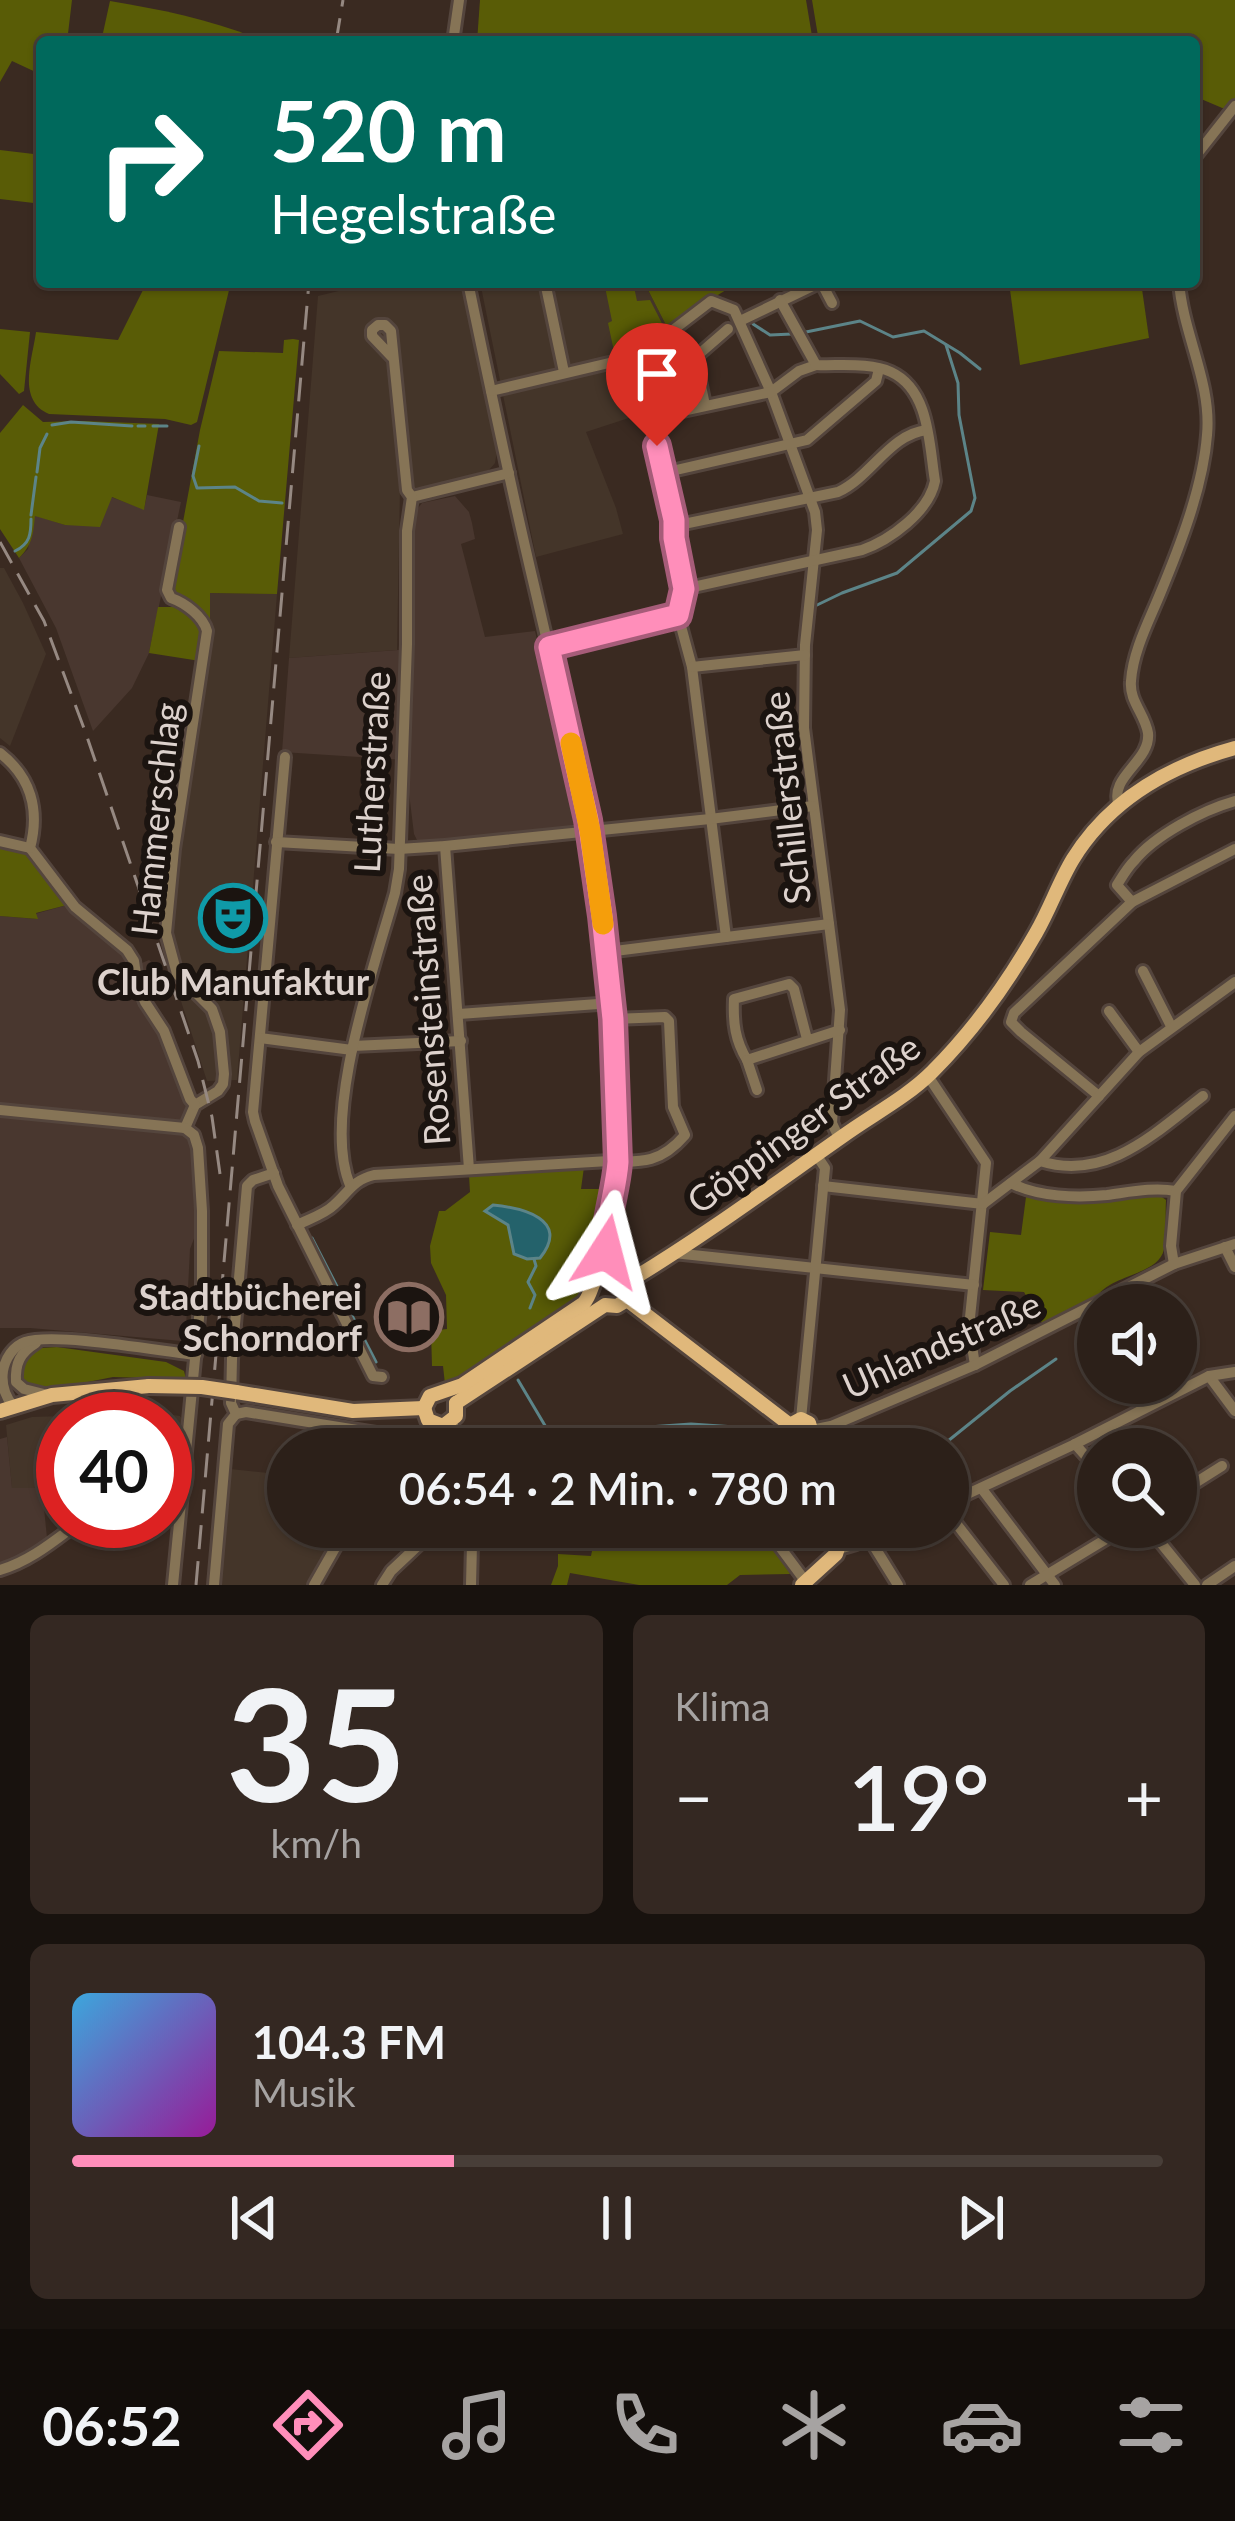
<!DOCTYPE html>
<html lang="de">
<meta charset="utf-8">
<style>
:root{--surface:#2c2019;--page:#342822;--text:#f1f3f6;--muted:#a6a3a2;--line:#483e38;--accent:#ff8eba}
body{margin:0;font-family:Lato,sans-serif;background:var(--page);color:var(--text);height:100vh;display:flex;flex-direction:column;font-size:45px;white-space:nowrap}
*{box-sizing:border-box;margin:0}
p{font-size:39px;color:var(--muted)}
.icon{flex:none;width:66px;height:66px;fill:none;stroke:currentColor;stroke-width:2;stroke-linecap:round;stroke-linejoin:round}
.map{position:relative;height:1585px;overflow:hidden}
.drawer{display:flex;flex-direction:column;gap:30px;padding:30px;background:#18120e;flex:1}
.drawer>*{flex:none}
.hud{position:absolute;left:36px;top:36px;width:1164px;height:252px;border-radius:12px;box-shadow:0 3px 9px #0004,0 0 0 3px var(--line);background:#00695c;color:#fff;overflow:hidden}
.controls{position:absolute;left:1077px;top:1284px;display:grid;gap:24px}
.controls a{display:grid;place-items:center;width:120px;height:120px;border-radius:50%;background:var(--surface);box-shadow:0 3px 9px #0004,0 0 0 3px var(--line);font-size:60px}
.speed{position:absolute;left:36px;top:1392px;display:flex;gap:24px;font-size:60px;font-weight:700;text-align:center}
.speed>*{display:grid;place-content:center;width:156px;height:156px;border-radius:50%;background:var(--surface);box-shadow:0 3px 9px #0004,0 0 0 3px var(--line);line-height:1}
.speed .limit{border:18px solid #d22;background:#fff;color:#111}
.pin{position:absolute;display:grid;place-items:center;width:102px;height:102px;color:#fff;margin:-123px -51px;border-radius:50% 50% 50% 0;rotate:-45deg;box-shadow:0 0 12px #0007}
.pin .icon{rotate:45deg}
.me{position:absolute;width:132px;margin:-66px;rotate:9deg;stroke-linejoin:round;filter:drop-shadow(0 0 9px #0008)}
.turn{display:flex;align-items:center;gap:42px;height:252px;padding:0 36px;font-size:54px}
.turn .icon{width:156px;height:156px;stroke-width:2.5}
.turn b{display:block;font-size:84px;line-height:102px}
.big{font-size:90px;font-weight:600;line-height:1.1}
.drawer .card{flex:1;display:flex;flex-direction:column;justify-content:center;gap:18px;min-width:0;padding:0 42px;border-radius:18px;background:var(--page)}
.drawer .dial{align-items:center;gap:0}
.dial b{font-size:156px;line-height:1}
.song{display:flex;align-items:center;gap:36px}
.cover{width:144px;height:144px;border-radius:18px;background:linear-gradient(135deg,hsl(200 70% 55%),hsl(300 70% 35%))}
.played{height:12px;border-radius:6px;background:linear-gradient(90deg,var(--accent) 35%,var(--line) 35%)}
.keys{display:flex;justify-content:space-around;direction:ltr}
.heat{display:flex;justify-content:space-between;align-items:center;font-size:66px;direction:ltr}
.drawer .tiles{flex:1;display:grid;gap:30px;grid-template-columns:1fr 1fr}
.card:last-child{grid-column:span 2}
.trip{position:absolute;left:267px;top:1428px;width:702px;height:120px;border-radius:60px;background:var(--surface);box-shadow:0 3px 9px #0004,0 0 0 3px var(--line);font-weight:600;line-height:120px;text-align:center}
.tabs{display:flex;height:192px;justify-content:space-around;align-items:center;background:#120d0a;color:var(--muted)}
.tabs .icon{width:84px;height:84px}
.tabs .current{color:var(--accent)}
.tabs b{font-size:54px;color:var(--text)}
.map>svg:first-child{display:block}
</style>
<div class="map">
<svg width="1235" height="1585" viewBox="0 0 1235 1585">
<rect width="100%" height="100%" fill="#3a2a21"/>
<g fill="#443529">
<polygon points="352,282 462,282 490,413 497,451 495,463 489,470 427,487 400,489 397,650 289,658 318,296 351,288"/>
<polygon points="480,282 644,282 668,329 636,363 638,415 586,432 616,508 623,534 536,557"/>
<polygon points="0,568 4,568 23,603 46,654 10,746 0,738"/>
<polygon points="210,593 277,594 237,1080 207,1081 167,958 168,932 210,627"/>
<polygon points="160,1413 180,1416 182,1419 179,1462 173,1470 165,1472 165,1419 63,1419 63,1488 12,1489 6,1425 32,1417"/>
<polygon points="221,1468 288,1475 288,1527 321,1527 336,1536 312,1585 212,1585"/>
</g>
<g fill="#49372f">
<polygon points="147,495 181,502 149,653 132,688 93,731 56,628 19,558 28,549 34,515 65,525 111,497 144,509"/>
<polygon points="455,496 469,512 472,523 475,539 461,544 485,637 535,631 579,818 571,827 424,844 417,840 414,834 405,760 282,752 289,658 412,649 415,512 422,503"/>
<polygon points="67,905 122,952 130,968 149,960 158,968 165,991 150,1001 190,1090 195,1236 190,1249 186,1328 182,1341 30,1328 0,1328 0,916 37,919 35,914"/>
<polygon points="7,1437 12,1488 42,1488 47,1538 10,1563 0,1565 0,1439"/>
</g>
<g fill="#595c06">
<polygon points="0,0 72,0 67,42 42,42 42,75 12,61 0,82"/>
<polygon points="480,0 806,0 813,42 477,42"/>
<polygon points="812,0 1235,0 1235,101 1227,110 1194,96 1194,42 819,42"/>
<path d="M110,1C163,10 215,20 265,42H101Z"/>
<polygon points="0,150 42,155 42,204 0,199"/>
<path d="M147,282H231L197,422L191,425L165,419L49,414C17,400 32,361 36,332L118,340Z"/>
<polygon points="604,282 633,282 637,301 650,300 667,333 626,360 615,356 608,323 612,321"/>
<polygon points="644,282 739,282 713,298 706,297 698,302 690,314 668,329"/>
<polygon points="1009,282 1141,282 1149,338 1020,365"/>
<polygon points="0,329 30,332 24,391 19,394 0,374"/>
<polygon points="293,339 299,340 277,594 210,593 210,627 195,607 176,594 171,587 200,430 219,351 283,353 284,340"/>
<path d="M23,405L43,422L83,421L159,424L144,510L112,497L100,527L65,525L35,516C33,534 33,544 19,558L0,529V433Z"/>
<polygon points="158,607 183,607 203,630 200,661 149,653"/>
<path d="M0,848C46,852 41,877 67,905L36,913L38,919L0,916Z"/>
<polygon points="584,1167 581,1189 605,1189 597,1216 587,1284 579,1295 518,1340 445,1384 443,1366 432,1366 431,1331 447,1329 446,1295 431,1263 430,1246 439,1211 445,1211 470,1192 469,1175"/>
<path d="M1158,1194L1166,1200C1165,1216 1167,1234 1164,1249C1159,1275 1115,1273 1097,1296L1044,1326L1024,1292L983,1290L990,1232L1021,1235L1026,1197L1073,1200Z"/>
<polygon points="57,1347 166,1362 184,1371 186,1379 113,1377 47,1390 28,1386 21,1375 26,1357 42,1348"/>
<polygon points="684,1527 747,1527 768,1548 773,1545 781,1553 790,1574 740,1575 727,1585 639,1585 570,1573 567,1585 551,1585 558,1566 558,1554 591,1556 593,1546 606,1548 608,1545 614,1546 616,1537 636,1540 638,1535 682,1538"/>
</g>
<path fill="#24626b" stroke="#5c8488" stroke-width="3" d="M493,1205C522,1208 571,1219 540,1258L527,1259L514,1254L508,1225L485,1211Z"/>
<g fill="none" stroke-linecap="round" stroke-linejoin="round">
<g stroke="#5c8488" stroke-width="3">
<polyline points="753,324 770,335 792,334"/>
<polyline points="806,332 860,321 893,337 924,331 960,353 980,369"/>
<polyline points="52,425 71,422 132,426"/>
<polyline points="138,426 145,426"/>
<polyline points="153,426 167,426"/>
<polyline points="199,446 193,476 197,488 235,487 259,501 282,503"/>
<polyline points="37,472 40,448 47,434"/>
<polyline points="31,515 36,477"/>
<path d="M15,551C30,544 31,534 31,519"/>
<polyline points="815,606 842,593 897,573 971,511 975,498 959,415 958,383 946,345"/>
<polyline points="312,1238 376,1362"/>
<polyline points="530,1308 535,1295 528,1282 536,1266 534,1259"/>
<polyline points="518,1380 550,1434 691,1424 735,1427"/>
<polyline points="938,1449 1010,1391 1056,1359"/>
</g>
<g stroke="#54453d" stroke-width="16">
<g id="minor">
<polyline points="453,42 459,0"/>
<polyline points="1194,158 1235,106"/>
<path d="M468,282C489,383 510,484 534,585C562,706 592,827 607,951C615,1020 619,1090 618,1160C617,1197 602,1230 608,1268"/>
<polyline points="545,282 564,372"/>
<polyline points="821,282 832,303"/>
<polyline points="740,321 821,282"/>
<polyline points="626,366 711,301 734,310 771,392 815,512 817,530 805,645 804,728 840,1010 832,1123 839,1138"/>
<path d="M491,391L609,363C648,365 632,397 650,418L674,520L673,538L684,589L678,615L692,667L726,937"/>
<polyline points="705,405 696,362 698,355 728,329"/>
<polyline points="650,418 771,392 799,371 816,365"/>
<polyline points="663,473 807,440 876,381 879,369"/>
<polyline points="412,497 509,473"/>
<path d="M674,526L838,492C871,477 890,434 927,430"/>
<path d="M179,527L167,590L171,598C185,603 203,616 207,631L174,849L166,933L177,974L212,1009L220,1032L224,1074L223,1084L218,1091L195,1105L185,1128"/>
<path d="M684,589L862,550C890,540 929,512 935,481C929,445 930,390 891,372C870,362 839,366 816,365L780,300"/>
<polyline points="549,647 678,615"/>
<polyline points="692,667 805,655"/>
<path d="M0,753C31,777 40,810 30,848L75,907L127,950L134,961L137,981L145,1002L164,1031L190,1099L195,1105"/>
<polyline points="285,757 253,1112 255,1121 278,1186 373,1376 382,1377"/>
<path d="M1119,806C1108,776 1151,762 1148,733C1145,714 1129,701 1131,681C1133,651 1149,621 1160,594C1180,546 1203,487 1207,435C1212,383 1183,334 1179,282"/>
<polyline points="0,841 30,848"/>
<polyline points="276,842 399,849 445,846 710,819 813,806"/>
<polyline points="445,846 469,1169"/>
<path d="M1132,902L1117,885C1122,877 1127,868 1134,861C1155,835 1203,810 1235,801"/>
<polyline points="607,952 829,924"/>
<polyline points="1143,971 1171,1026"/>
<polyline points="1109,1011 1139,1052"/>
<polyline points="459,1014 612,1003"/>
<polyline points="260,1038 352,1050"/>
<path d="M807,1039L794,989L789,984L734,999C733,1023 735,1040 747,1060L840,1030"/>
<polyline points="353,1046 461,1041"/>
<polyline points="747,1060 757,1090"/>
<polyline points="928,1076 986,1163 969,1327 975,1365"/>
<polyline points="1099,1096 1021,1032 1011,1022 1014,1013 1132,902 1235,849"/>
<polyline points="0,1110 185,1128"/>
<path d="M1040,1161C1106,1182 1155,1133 1203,1096"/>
<path d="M1011,1183C1038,1197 1077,1198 1107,1195C1130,1192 1153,1187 1176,1191"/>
<path d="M350,1185C321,1116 375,965 395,893L399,869L407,644V531L412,497L407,490L391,331L385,325H378L372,330V336L392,357"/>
<polyline points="823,1186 983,1204"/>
<polyline points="983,1204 1040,1161 1139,1052 1235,982"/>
<path d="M297,1225C309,1219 325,1214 334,1205C349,1192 353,1180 374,1175L609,1161C643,1163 662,1162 685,1135L673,1107L669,1021L665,1017L613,1019"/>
<polyline points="1225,1247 1235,1267"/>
<polyline points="674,1253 974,1285"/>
<polyline points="1174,1264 1171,1246 1176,1191 1235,1116"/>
<path d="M36,1343C20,1353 15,1363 16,1382L24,1389L48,1395"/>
<polyline points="1209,1376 1235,1411"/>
<path d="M13,1406C5,1396 1,1385 3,1371C5,1359 13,1346 25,1342C54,1332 160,1351 196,1355"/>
<polyline points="236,1414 246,1412 382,1434 402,1449"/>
<polyline points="801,1419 825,1168 817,1156"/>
<polyline points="452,1421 458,1449"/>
<polyline points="811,1430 831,1426 975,1365 1174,1264 1235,1244"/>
<polyline points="1075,1444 1098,1470"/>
<polyline points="413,1449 427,1440 433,1424"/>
<polyline points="982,1489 1055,1585"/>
<polyline points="1176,1495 1222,1466"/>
<polyline points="948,1503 1073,1445 1209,1376 1235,1372"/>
<polyline points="948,1513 1004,1585"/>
<polyline points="468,1527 472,1544 471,1585"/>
<polyline points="765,1527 806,1582"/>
<polyline points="1148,1527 1195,1585"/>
<polyline points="869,1538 898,1585"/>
<polyline points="839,1549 856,1544 894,1527"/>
<path d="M0,1570C31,1561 55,1540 81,1521"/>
<polyline points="173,1585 202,1287 202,1211 198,1148 194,1135 185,1128"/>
<polyline points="214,1585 228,1424 236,1414 231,1403 232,1359 247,1186 253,1180 274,1173"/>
<polyline points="314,1585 347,1527"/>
<polyline points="382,1585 391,1571 426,1538 461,1527"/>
<polyline points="1030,1585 1126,1527"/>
<polyline points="1207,1585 1235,1566"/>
</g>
</g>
<g stroke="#54453d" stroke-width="20">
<g id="major">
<path d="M631,1280C704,1236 773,1185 843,1136C872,1115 907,1097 932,1072C974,1030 1007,984 1036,933C1050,909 1059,882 1073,859C1110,799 1169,766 1235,748"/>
<polyline points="627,1300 790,1425"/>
<polyline points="236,1392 353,1411 424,1408"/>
<polyline points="456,1403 605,1305 617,1306 627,1300"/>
<path d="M424,1408L430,1396L462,1385L584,1303C593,1292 591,1279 603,1270L620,1269L631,1280"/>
<polyline points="424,1408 428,1420 443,1426 456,1416 456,1403"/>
<polyline points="0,1411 52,1395 149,1386"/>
<polyline points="790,1425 801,1419 809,1423 811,1430 809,1436 800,1441"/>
<polyline points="802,1585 836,1554 839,1545 832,1527"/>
</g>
</g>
<use href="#minor" stroke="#867456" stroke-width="10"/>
<use href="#major" stroke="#e0b87b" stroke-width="14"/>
<g stroke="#968982" stroke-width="3" stroke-dasharray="24 12" stroke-linecap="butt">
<polyline points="336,42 343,0"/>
<polyline points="0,542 44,621 85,731 198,1061 212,1117 220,1174"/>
<polyline points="196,1585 309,282"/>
</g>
<g stroke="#54453d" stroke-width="20" stroke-linecap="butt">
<polyline id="major-bridge" points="149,1386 202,1387 236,1392"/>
</g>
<use href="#major-bridge" stroke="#e0b87b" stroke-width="14"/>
</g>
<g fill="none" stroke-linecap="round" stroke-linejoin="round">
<g stroke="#a65c79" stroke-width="30">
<path id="route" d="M606,1252C604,1222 616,1192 618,1162L613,1019L602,916L588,820L549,647L678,615L684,589L674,538V520L657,446"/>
</g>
<use href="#route" stroke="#ff8eba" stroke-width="21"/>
<polyline stroke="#f59e0b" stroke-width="21" points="571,743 590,831 603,924"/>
</g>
<defs>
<g id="theatre-ring" transform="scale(3.45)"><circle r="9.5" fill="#1b1410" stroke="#0f9aa8" stroke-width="1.5"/><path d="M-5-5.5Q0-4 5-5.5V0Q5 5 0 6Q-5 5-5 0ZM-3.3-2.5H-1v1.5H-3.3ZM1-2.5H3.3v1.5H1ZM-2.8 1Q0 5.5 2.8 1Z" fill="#0f9aa8"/></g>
<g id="library-ring" transform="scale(3.45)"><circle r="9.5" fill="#1b1410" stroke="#8d6e63" stroke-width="1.5"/><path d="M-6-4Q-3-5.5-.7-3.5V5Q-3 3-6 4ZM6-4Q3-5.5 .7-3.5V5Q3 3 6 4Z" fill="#8d6e63"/></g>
</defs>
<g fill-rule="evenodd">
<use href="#theatre-ring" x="233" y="918"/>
<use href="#library-ring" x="409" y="1317"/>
</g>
<g text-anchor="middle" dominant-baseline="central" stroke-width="12" stroke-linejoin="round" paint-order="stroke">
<g font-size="36" fill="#ddd2cd" stroke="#1b1410">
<text transform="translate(371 772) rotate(-87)">Lutherstraße</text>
<text transform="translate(786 798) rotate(-96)">Schillerstraße</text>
<text transform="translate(155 819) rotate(-84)">Hammerschlag</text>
<text transform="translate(427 1010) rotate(-94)">Rosensteinstraße</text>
<text transform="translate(803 1123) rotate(-36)">Göppinger Straße</text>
<text transform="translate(941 1344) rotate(-24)">Uhlandstraße</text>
</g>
<g font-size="36" font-weight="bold" fill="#ddd2cd" stroke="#1b1410">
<text x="233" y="981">Club Manufaktur</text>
<text x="362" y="1296" text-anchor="end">Stadtbücherei<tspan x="362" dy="41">Schorndorf</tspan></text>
</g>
</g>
</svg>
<div class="controls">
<a><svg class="icon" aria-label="sound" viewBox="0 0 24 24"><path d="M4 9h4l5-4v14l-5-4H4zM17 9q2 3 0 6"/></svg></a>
<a><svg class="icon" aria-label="search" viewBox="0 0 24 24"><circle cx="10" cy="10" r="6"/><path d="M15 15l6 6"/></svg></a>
</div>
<div class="speed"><div class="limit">40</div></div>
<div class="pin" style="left:657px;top:446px;background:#d93025"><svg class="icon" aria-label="arrive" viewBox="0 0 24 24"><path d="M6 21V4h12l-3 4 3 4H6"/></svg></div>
<svg class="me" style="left:606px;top:1252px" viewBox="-20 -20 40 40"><path d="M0-17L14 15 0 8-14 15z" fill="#ff8eba" stroke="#fff" stroke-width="4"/></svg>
<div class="trip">06:54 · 2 Min. · 780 m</div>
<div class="hud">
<div class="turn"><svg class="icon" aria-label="right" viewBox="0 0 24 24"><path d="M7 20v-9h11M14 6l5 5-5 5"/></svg><div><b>520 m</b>Hegelstraße</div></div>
</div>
</div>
<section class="drawer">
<div class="tiles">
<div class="card dial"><b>35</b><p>km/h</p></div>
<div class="card"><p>Klima</p>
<div class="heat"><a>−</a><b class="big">19°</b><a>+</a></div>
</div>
<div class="card">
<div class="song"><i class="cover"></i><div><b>104.3 FM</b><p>Musik</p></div></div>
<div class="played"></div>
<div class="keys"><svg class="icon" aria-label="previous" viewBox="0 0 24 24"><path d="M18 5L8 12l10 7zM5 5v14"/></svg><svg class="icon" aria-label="pause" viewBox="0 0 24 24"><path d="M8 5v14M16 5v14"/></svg><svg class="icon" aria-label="next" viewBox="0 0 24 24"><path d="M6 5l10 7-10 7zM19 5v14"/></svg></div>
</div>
</div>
</section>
<nav class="tabs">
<b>06:52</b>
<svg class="icon current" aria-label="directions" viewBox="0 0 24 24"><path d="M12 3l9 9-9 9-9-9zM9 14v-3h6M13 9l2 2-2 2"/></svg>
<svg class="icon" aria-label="music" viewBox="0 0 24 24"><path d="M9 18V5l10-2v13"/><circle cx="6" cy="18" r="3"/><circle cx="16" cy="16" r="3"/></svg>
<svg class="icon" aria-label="phone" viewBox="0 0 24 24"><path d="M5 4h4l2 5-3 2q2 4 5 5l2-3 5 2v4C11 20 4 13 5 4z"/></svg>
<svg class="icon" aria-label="climate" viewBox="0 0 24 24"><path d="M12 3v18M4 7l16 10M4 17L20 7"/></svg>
<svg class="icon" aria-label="car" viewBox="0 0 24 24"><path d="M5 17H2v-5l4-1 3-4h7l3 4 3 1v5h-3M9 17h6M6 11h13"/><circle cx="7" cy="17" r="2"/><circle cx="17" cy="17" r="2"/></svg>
<svg class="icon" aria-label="filters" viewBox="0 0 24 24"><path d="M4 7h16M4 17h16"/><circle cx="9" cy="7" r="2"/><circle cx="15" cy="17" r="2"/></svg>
</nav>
